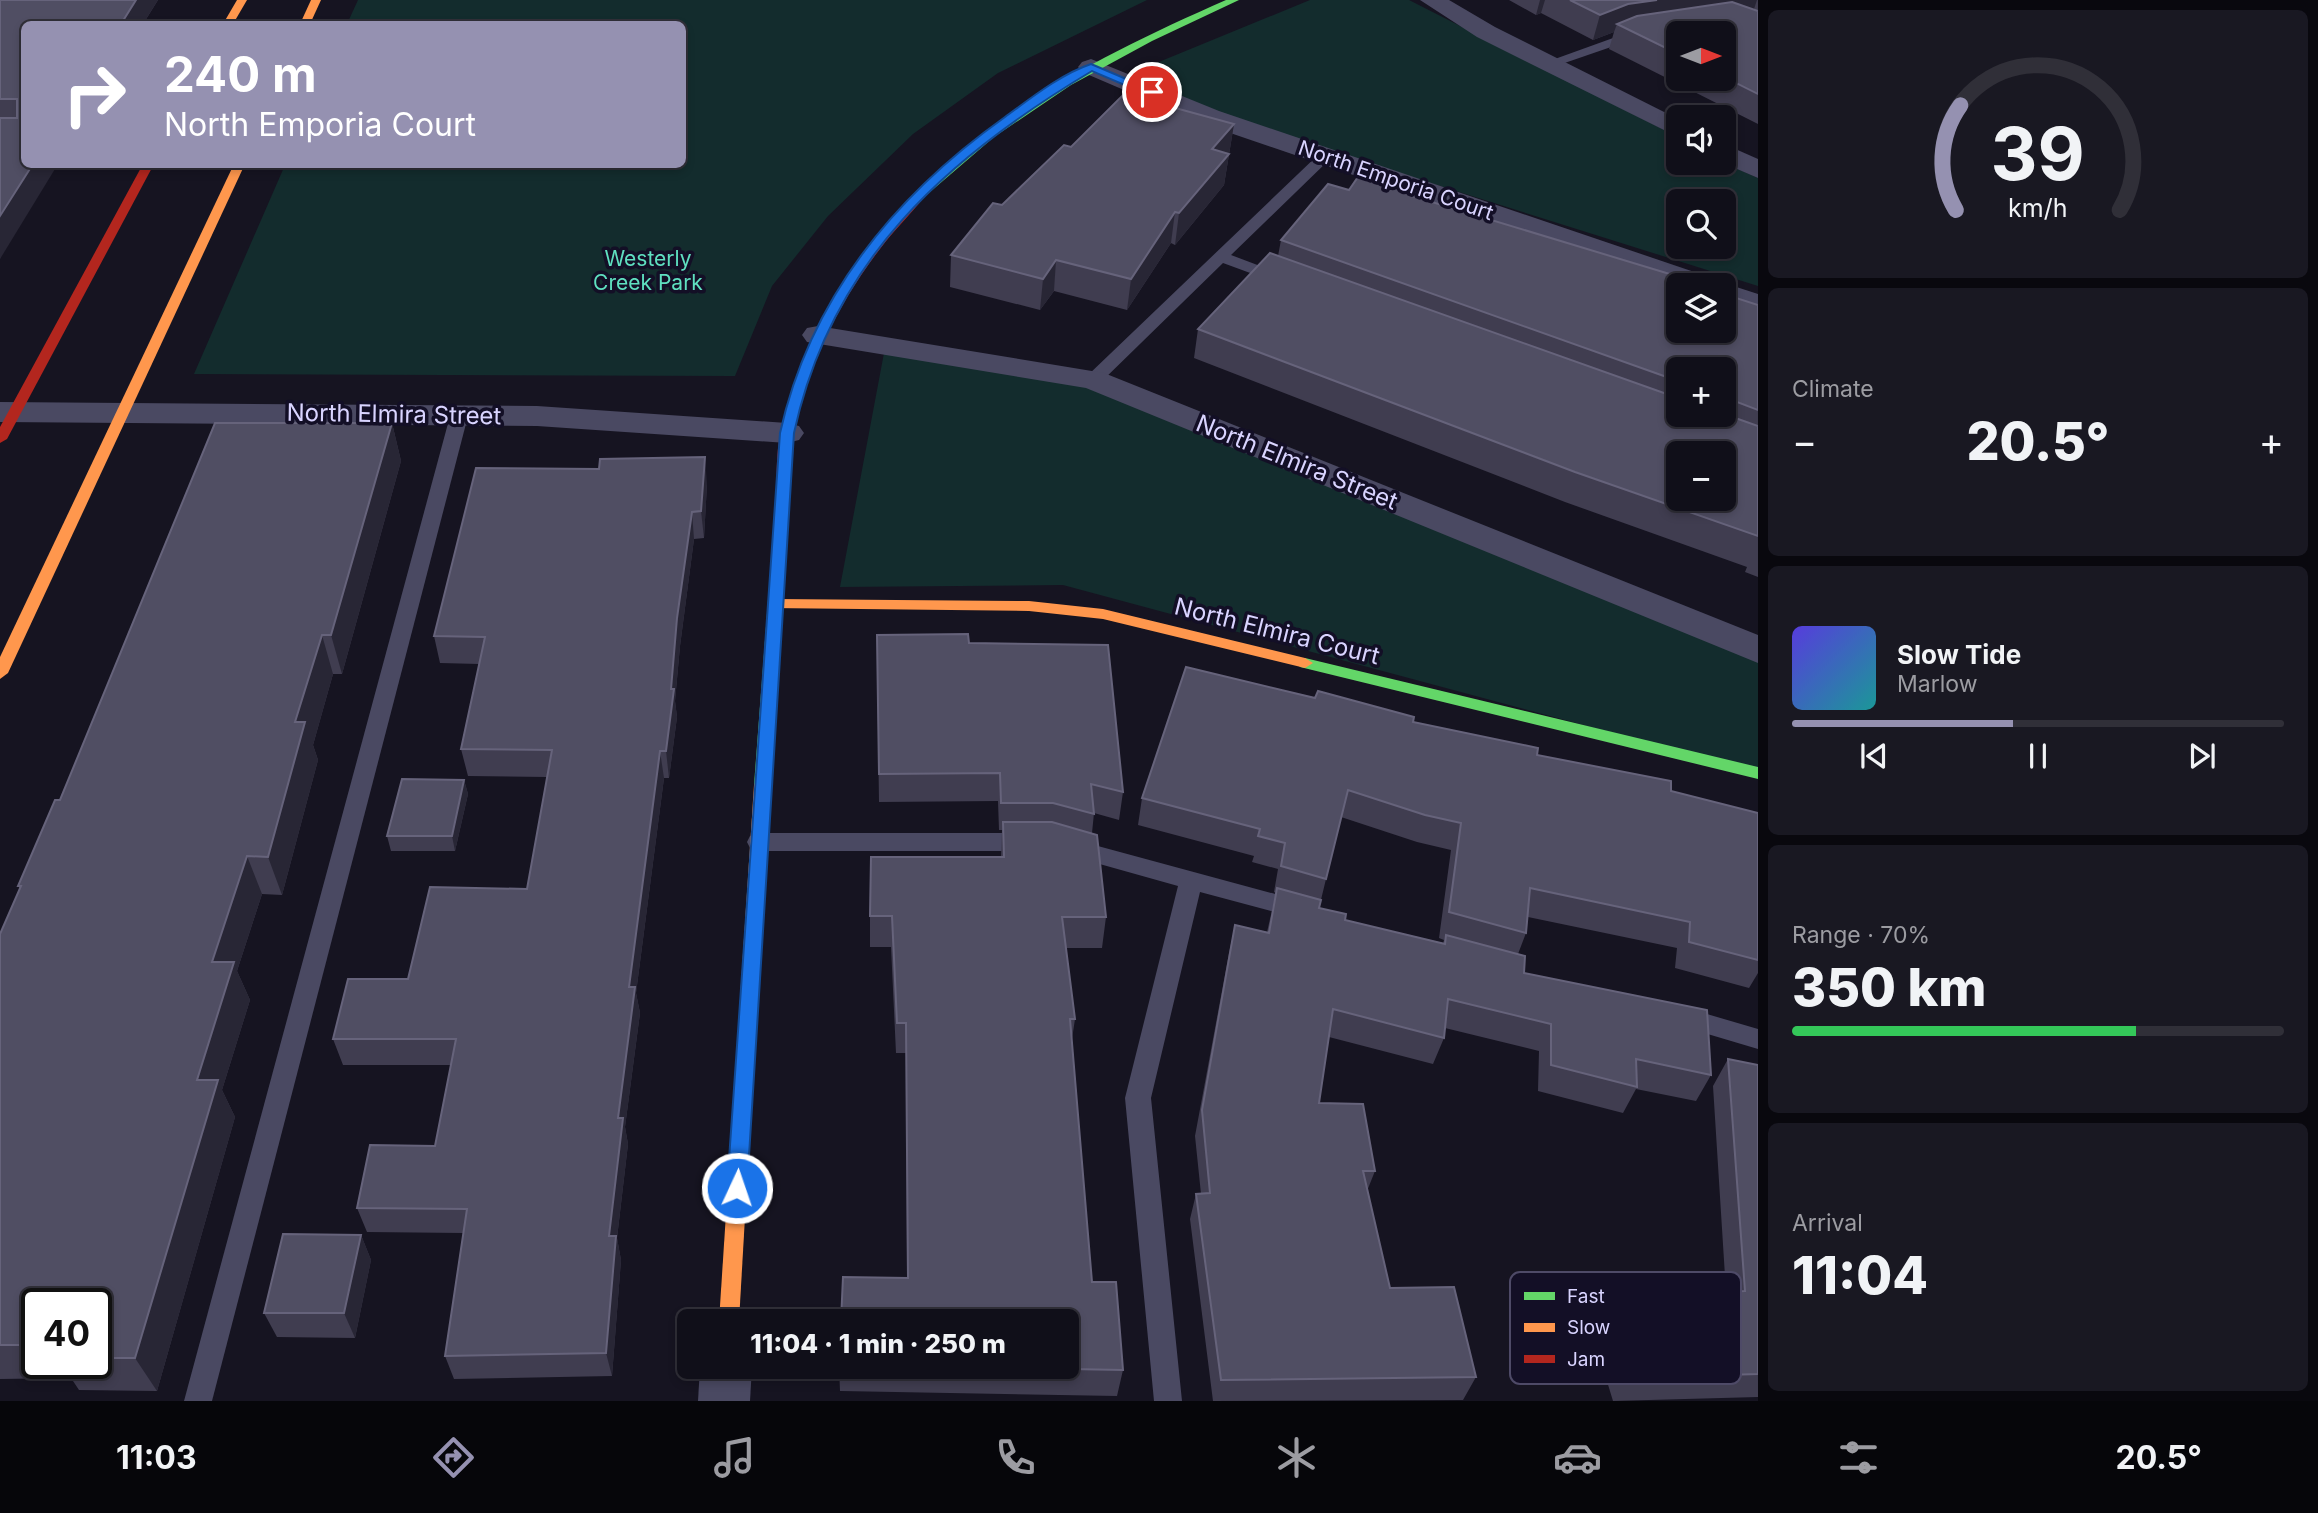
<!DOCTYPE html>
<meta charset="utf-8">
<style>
:root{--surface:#100f19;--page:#191822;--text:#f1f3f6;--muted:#9c9ca2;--line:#302f38;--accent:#9591b1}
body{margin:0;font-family:Inter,sans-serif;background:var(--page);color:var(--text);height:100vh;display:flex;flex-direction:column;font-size:26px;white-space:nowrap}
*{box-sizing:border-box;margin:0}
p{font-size:23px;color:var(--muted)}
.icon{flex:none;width:38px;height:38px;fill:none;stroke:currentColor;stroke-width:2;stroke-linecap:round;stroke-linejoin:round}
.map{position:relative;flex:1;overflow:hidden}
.details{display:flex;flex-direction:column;gap:10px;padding:10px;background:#09080e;width:560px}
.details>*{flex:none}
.hud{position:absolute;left:21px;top:21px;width:665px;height:147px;border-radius:10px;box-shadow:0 4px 10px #0003,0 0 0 2px var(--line);background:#9591b1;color:#fff;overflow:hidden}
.needle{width:46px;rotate:90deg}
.tools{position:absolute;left:1666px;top:21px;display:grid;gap:14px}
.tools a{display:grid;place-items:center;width:70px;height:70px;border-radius:10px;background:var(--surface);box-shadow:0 4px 10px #0003,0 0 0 2px var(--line);font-size:35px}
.speed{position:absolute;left:21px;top:1288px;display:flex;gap:14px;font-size:35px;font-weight:700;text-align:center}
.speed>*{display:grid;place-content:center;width:91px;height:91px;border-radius:50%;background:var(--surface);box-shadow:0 4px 10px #0003,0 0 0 2px var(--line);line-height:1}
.speed .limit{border:4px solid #111;border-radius:10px;background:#fff;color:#111}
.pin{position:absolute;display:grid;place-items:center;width:60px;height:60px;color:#fff;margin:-30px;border:4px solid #fff;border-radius:50%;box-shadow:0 2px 7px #0007}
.me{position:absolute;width:77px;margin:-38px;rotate:3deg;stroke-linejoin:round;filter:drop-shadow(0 0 5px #0008)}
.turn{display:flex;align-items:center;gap:24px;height:147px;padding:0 28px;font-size:32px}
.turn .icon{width:91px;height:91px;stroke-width:2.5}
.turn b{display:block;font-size:49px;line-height:60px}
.big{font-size:52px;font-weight:800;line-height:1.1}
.details .widget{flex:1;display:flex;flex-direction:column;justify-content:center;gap:10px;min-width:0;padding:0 24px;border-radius:10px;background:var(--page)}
.details .dial{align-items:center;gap:0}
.dial svg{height:182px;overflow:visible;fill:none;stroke:var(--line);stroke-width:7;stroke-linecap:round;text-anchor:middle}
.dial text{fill:var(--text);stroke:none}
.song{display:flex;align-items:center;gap:21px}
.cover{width:84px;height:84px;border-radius:10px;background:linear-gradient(135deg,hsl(250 70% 55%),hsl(180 70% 35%))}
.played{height:7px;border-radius:4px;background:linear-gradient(90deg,var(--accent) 45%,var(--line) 45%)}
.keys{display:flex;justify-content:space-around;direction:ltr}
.heat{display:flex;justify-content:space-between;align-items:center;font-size:38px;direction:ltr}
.charge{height:10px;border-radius:5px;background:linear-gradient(90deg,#34c759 70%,var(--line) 0)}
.trip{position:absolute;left:677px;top:1309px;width:402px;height:70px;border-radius:10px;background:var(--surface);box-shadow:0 4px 10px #0003,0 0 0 2px var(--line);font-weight:800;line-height:70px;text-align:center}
.dock{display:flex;height:112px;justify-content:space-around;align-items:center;background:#06060a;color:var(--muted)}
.dock .icon{width:49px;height:49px}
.dock .selected{color:var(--accent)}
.dock b{font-size:32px;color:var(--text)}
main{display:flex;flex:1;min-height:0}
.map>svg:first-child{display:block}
</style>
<main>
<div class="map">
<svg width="1758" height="1401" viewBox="0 0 1758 1401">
<rect width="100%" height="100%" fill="#161421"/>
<g fill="#132c2d" fill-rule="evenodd">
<polygon points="358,0 1147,0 998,73 913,134 828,216 772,286 735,376 194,374 285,165 682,164 682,24 347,24"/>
<path d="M1310,0H1409L1678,137V163H1724L1758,178V286L1230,120L1132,73ZM1678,201H1724V247H1678Z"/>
<polygon points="884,353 1093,380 1758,650 1758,772 1063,585 840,587"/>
</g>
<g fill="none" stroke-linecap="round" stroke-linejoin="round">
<g fill="#4a4962" fill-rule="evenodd">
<polygon points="1638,29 1643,30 1643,36 1553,67 1541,64"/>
<polygon points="1325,151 1333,156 1330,159 1231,255 1287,276 1287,282 1275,282 1223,263 1099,384 1087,384 1084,380 1087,376 1320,153"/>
<polygon points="459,411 468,416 212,1401 184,1401 450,416"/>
<polygon points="758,833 1030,833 1038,836 1041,842 1038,848 1030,851 758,851 750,848 747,842 750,836"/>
<polygon points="1072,839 1301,901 1309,903 1313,910 1309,917 1301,919 1200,892 1151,1098 1182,1401 1154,1401 1125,1098 1178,886 1064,854 1061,848 1064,842"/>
<polygon points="1683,1007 1758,1029 1758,1049 1674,1024 1671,1017 1674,1010"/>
</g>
<g fill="#4a4962" fill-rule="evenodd">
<polygon points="1420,0 1449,0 1495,27 1678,119 1678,137 1477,37"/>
<polygon points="1091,59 1219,111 1715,279 1719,284 1724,283 1758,294 1758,313 1724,302 1724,285 1678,286 1201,123 1082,72 1078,67 1082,62"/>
<polygon points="1724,144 1758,159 1758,178 1723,163"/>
<polygon points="818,326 1104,373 1758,635 1758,663 1086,388 807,342 802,335 807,328"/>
<polygon points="0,402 537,406 787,423 799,426 804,433 799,440 787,443 537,426 0,422"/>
<polygon points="700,1367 752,1367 750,1401 698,1401"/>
</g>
<g fill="#63d668" fill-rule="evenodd">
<path d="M1226,0H1239L1152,41L1071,85L994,137L923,198H915L913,196C929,177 950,161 969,146C1046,83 1135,40 1226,0Z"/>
<polygon points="783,490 790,495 770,785 768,789 756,789 754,785 776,495"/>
<polygon points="1305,658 1758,767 1758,779 1300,667 1297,663 1300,659"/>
</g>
<g fill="#ff974d" fill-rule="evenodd">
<polygon points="237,0 247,0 233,24 223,24"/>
<polygon points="311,0 321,0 310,24 300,24"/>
<polygon points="234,164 245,164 8,673 0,679 0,657"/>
<polygon points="775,599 1029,601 1103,609 1305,658 1313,663 1305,668 1103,619 1029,611 770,608 768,604"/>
<polygon points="762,779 768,781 770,785 739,1321 719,1321 754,785 756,781"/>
</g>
<g fill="#b3261e" fill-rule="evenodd">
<polygon points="143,164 154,164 7,439 0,443 0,427"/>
<path d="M919,193L925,196C911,214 894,230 880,249C838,303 803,374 793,442C790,459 791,477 790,495L788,498H778L776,495C777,477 776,459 779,441C795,347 851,262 915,194Z"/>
</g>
</g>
<g fill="#403d50" fill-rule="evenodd">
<polygon points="0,0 158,0 143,24 24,24 24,164 0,259"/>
<path d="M1509,0H1758V124L1609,49L1614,32L1593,40L1541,13L1536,15ZM1678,33H1724V79H1678Z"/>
<polygon points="1234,124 1224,185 1175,245 1171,243 1127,310 1054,291 1040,310 950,287 951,255 1002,205 1071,147"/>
<path d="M1349,190H1417L1415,197L1678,285L1758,305V577L1745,572L1747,567L1565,502L1194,358L1198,329L1278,256L1281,240ZM1678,369H1724V415H1678Z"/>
<path d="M392,423L401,461L342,674H333L313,745L318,760L282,895L262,894L237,971L250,1000L222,1090L235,1117L157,1391L79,1390L71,1378L0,1379V934L20,889L18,886L60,800ZM37,1304H96V1363H37Z"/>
<polygon points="707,484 704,538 694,539 680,646 675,701 677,717 669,778 664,778 636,993 640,1013 625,1127 628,1144 617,1238 621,1260 612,1376 454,1379 445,1356 463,1233 367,1232 357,1208 435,1146 451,1065 343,1065 333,1039 408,979 527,889 547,777 468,776 461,749 479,664 440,663 434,636"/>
<polygon points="969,643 1123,792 1119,820 1094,813 1092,833 1106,917 1102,948 1066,948 1075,1019 1072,1039 1092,1282 1123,1370 1117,1396 840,1391 839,1367 1068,1367 907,1278 906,1053 896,1053 891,947 870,947 870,916 1001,857 1002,830 999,830 998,801 879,802 877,663"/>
<path d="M1413,722L1671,791L1758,813V973L1749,988L1675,968L1677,948L1528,917L1526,933L1518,954L1524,973L1711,1075L1696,1101L1636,1089L1623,1113L1538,1091L1539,1051L1445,1028L1444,1038L1433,1064L1329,1037L1319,1103L1375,1171L1367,1191L1390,1288L1476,1377L1463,1400L1213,1401L1190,1219L1196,1194H1201L1195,1136L1229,953L1235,925L1267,932L1276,893L1274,892L1278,869L1252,862L1254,856L1138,825L1142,798ZM1341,817L1417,842L1451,850L1439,938L1444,940L1443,943L1345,920L1319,908Z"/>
<polygon points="464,780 468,794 455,851 391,851 387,836"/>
<polygon points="1728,1059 1758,1065 1758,1397 1613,1401 1588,1319 1602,1295 1726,1292 1713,1086"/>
<polygon points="361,1235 371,1260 355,1338 277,1337 264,1313"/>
</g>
<g fill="#282635">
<polygon points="136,0 158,0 143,24 121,24"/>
<polygon points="1540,0 1545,0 1541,13 1536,15"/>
<polygon points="1657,0 1757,0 1754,9 1626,29 1617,24 1614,32 1593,40 1600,15 1628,4"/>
<polygon points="1234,124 1224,185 1175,245 1179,213 1212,149"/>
<polygon points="33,164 58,164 0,259 0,216"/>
<polygon points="1175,212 1171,243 1127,310 1131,279"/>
<polygon points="1056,260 1054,291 1040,310 1043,279"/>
<polygon points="392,423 401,461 342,674 331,635"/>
<polygon points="705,457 707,484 704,538 701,511"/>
<polygon points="692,512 694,539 680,646 675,701 677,717 669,778 666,751 677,618"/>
<polygon points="322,635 333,674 313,745 318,760 282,895 268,857 295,722"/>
<polygon points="660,751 664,778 636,993 640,1013 625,1127 628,1144 617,1238 621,1260 612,1376 606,1353 609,1236 618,1118 629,987"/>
<polygon points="464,780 468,794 455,851 452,836"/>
<polygon points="247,856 262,894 237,971 250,1000 222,1090 235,1117 157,1391 135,1358 197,1080 212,962"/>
<polygon points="361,1235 371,1260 355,1338 344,1313"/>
</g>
<g fill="#504e63" stroke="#66637b" stroke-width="2" fill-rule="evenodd">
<polygon points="0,0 136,0 121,24 24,24 24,164 33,164 0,216 0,118 17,118 17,99 0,99"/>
<polygon points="1570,0 1657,0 1628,4 1600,15"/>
<polygon points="1732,2 1758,11 1758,94 1724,77 1724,33 1678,33 1678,54 1617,24 1637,16"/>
<polygon points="1124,94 1234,124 1212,149 1229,154 1179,213 1175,212 1131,279 1056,260 1043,279 951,255 993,203 1002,205 1064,145 1071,147"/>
<polygon points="1360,174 1417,190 1412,196 1706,285 1678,285 1678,331 1724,331 1724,294 1758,305 1758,410 1724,397 1724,369 1678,369 1678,381 1281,240 1328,184 1349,190"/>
<path d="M1270,253L1678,398V415H1724V414L1758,426V536L1575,472L1198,329ZM1678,453H1724V499H1678Z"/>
<polygon points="215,423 392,423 331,635 322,635 295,722 305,722 268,857 247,856 212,962 234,962 197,1080 218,1080 135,1358 96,1358 96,1304 37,1304 37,1345 0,1345 0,934 21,886 18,886 55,800 60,800"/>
<polygon points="705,457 701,511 692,512 677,618 671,689 674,689 666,751 660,751 629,987 635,987 618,1118 623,1118 609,1236 616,1236 606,1353 445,1356 467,1209 357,1208 370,1145 435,1146 456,1039 333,1039 348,979 408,979 430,887 527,889 552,750 461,749 485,637 434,636 476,468 599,469 600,459"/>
<polygon points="968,634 969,643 1108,645 1123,792 1091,784 1094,814 1053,803 1001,803 1000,773 879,774 877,635"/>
<polygon points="1186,667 1315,698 1318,691 1414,717 1413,722 1538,748 1537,755 1671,781 1671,791 1758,813 1758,960 1689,942 1690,922 1530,888 1526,933 1449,912 1461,823 1425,815 1348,790 1326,879 1281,866 1285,843 1258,836 1260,829 1142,798"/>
<polygon points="402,779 464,780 452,836 387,836"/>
<polygon points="1003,822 1052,822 1097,835 1106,917 1062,917 1075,1019 1070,1019 1092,1282 1116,1282 1123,1370 967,1367 1068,1367 1068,1321 841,1321 843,1277 908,1278 906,1023 897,1023 892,916 870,916 871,857 1004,857"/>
<polygon points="1277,888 1321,900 1319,908 1346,914 1345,920 1445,944 1446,935 1525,956 1524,973 1707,1010 1711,1075 1636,1059 1637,1087 1551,1065 1551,1024 1448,999 1444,1038 1333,1009 1319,1103 1363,1104 1375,1171 1363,1171 1390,1288 1454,1287 1476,1377 1221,1380 1196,1194 1210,1193 1202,1110 1235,925 1269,933"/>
<polygon points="1728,1059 1758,1065 1758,1374 1629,1378 1602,1295 1745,1291"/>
<polygon points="283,1234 361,1235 344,1313 264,1313"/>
</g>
<path fill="#1a73e8" stroke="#114b97" stroke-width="2" d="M1091,64L1157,92L1148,95L1092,71C946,158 831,261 794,433L747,1188L744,1194L737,1197L730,1194L727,1188L780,433C810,298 894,196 1005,117C1031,98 1061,74 1091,64Z"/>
<g text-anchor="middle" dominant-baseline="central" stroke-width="7" stroke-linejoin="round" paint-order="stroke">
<g font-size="21" fill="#d9d4ff" stroke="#130f26">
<text transform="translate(1396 180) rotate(19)">North Emporia Court</text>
</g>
<g font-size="21" fill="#5fe0c0" stroke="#130f26">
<text x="648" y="258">Westerly<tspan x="648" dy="24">Creek Park</tspan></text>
</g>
<g font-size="24" fill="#d9d4ff" stroke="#130f26">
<text transform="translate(394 414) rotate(1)">North Elmira Street</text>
<text transform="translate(1297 462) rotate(22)">North Elmira Street</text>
<text transform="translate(1277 631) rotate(14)">North Elmira Court</text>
</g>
</g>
<rect x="1510" y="1272" width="231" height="112" rx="10" fill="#130f26" stroke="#4e4a67" stroke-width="2"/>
<rect x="1524" y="1292" width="31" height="8" fill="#63d668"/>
<rect x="1524" y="1323" width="31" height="9" fill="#ff974d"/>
<rect x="1524" y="1355" width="31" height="8" fill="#b3261e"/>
<g font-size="19" fill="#d9d4ff">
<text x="1567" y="1303">Fast</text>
<text x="1567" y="1334">Slow</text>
<text x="1567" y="1366">Jam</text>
</g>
</svg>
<div class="tools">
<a><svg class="needle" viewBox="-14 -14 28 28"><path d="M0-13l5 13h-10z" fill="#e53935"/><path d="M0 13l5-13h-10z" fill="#9c9ca2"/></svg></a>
<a><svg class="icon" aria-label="sound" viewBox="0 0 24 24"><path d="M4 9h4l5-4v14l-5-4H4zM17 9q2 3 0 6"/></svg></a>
<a><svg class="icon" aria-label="search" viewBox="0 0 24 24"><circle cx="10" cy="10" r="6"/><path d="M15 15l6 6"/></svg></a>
<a><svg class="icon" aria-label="layers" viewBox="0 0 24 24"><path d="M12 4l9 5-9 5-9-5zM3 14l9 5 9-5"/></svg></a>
<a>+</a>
<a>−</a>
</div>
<div class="speed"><div class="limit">40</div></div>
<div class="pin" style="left:1152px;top:92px;background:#d93025"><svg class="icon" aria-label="arrive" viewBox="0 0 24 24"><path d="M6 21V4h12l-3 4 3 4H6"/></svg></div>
<svg class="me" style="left:737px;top:1188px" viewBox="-20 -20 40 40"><circle r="17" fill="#1a73e8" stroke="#fff" stroke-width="3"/><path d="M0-11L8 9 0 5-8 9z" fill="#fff"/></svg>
<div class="trip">11:04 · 1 min · 250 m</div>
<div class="hud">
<div class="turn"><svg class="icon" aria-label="right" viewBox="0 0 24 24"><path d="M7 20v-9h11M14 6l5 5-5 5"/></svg><div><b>240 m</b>North Emporia Court</div></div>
</div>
</div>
<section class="details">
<div class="widget dial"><svg viewBox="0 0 100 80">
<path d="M14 69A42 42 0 1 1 86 69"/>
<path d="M14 69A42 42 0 0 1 16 23" stroke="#9591b1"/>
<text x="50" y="56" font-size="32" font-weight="700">39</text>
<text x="50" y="72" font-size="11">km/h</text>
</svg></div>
<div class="widget"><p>Climate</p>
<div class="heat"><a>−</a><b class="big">20.5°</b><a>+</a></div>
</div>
<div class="widget">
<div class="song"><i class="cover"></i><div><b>Slow Tide</b><p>Marlow</p></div></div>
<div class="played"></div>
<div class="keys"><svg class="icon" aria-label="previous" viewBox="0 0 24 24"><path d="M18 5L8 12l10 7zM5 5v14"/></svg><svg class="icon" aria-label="pause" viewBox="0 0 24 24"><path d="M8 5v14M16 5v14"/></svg><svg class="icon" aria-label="next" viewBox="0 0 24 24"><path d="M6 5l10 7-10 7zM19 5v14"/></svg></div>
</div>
<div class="widget"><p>Range · 70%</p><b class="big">350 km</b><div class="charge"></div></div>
<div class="widget"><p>Arrival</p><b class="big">11:04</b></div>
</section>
</main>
<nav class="dock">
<b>11:03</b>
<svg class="icon selected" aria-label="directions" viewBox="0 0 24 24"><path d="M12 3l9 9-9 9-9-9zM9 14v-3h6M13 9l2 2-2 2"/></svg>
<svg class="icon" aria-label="music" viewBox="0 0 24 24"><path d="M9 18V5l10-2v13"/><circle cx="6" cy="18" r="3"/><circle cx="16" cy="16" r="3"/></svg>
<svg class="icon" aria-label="phone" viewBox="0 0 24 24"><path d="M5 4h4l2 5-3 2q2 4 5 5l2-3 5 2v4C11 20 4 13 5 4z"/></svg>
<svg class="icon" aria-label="climate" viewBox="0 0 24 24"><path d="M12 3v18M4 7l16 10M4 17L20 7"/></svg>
<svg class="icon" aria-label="car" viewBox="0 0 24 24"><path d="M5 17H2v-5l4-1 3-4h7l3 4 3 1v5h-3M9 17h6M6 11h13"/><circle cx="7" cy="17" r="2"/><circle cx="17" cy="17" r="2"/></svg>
<svg class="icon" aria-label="filters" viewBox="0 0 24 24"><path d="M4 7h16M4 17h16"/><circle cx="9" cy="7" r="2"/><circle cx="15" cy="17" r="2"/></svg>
<b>20.5°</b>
</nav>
